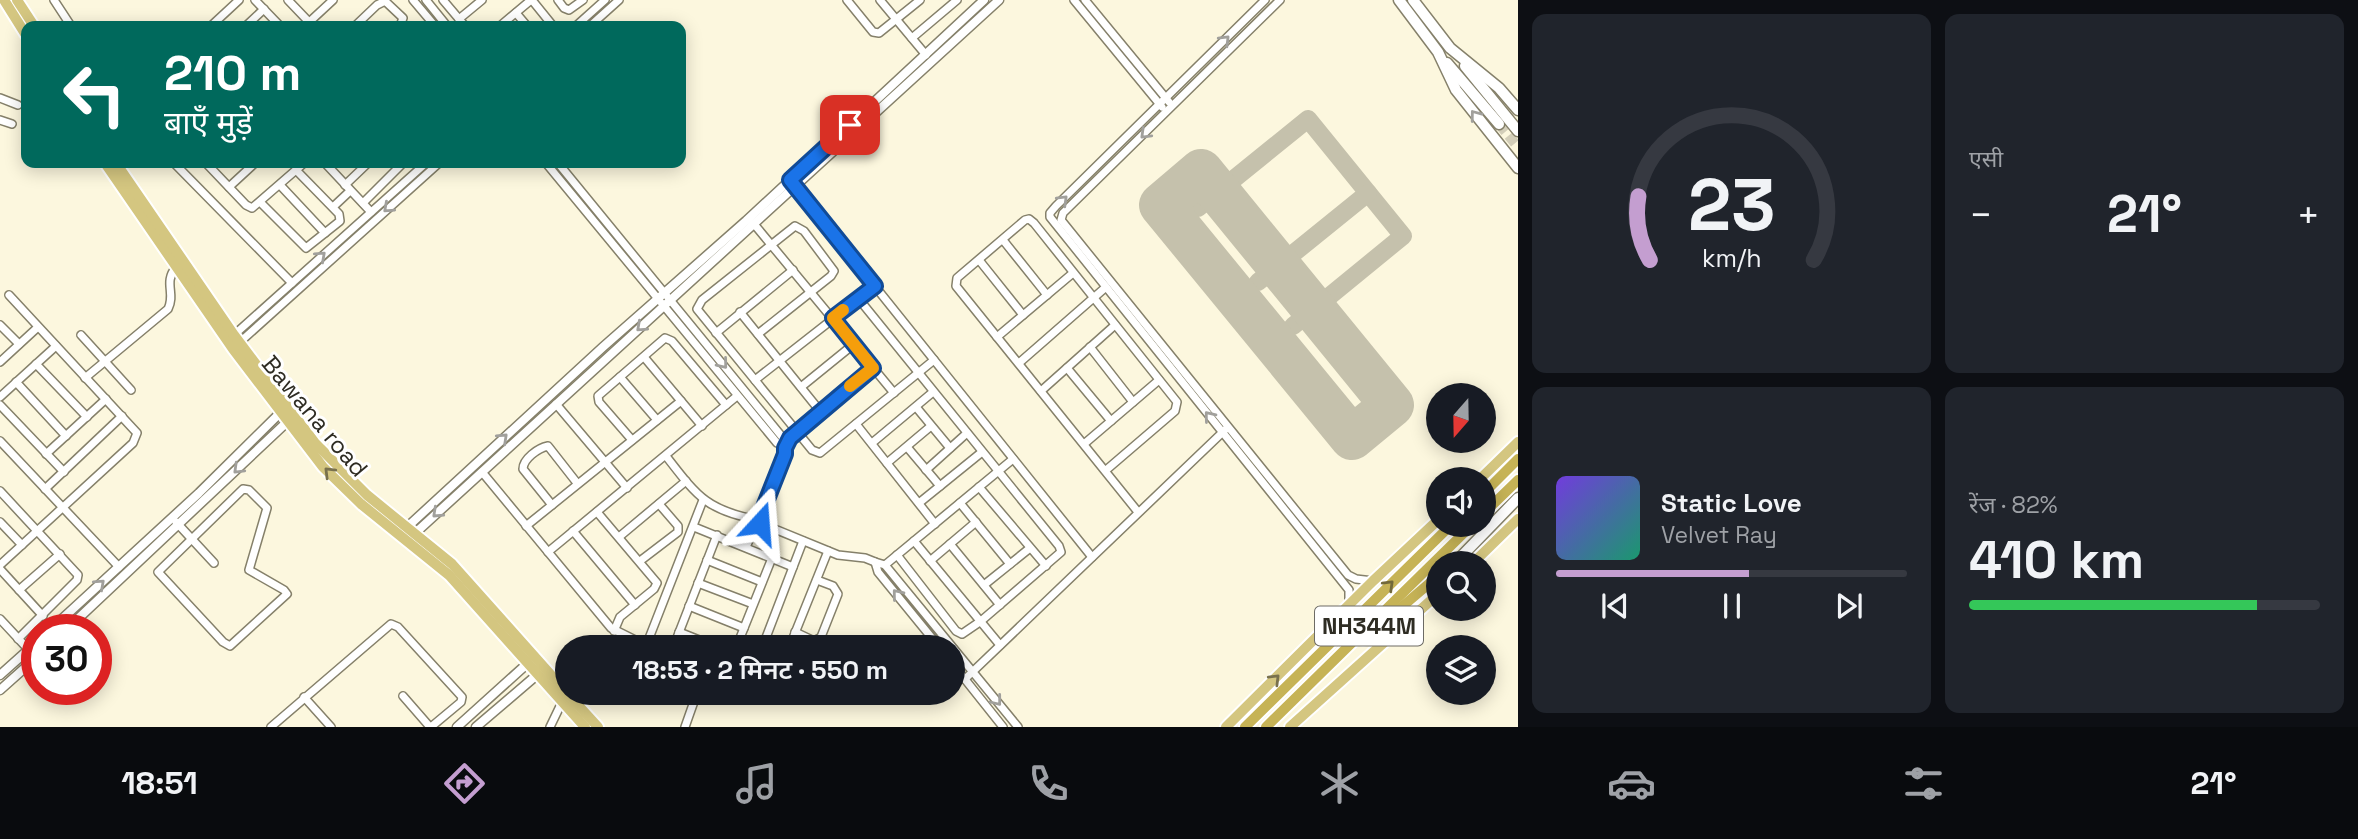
<!DOCTYPE html>
<html lang="hi">
<meta charset="utf-8">
<style>
:root{--surface:#171b24;--page:#20242c;--text:#f1f3f6;--muted:#9ea1a6;--line:#363941;--accent:#c49ed0}
body{margin:0;font-family:"Space Grotesk","Noto Sans Devanagari",sans-serif;background:var(--page);color:var(--text);height:100vh;display:flex;flex-direction:column;font-size:26px;white-space:nowrap}
*{box-sizing:border-box;margin:0}
p{font-size:23px;color:var(--muted)}
.icon{flex:none;width:38px;height:38px;fill:none;stroke:currentColor;stroke-width:2;stroke-linecap:round;stroke-linejoin:round}
.map{position:relative;flex:1;overflow:hidden}
.details{display:flex;flex-direction:column;gap:14px;padding:14px;background:#0d0f14;width:840px}
.details>*{flex:none}
.banner{position:absolute;left:21px;top:21px;width:665px;height:147px;border-radius:14px;box-shadow:0 4px 18px #0003;background:#00695c;color:#fff;overflow:hidden}
.needle{width:46px;rotate:200deg}
.fabs{position:absolute;left:1426px;top:383px;display:grid;gap:14px}
.fabs a{display:grid;place-items:center;width:70px;height:70px;border-radius:50%;background:var(--surface);box-shadow:0 4px 18px #0003;font-size:35px}
.speed{position:absolute;left:21px;top:614px;display:flex;gap:14px;font-size:35px;font-weight:700;text-align:center}
.speed>*{display:grid;place-content:center;width:91px;height:91px;border-radius:50%;background:var(--surface);box-shadow:0 4px 18px #0003;line-height:1}
.speed .limit{border:10px solid #d22;background:#fff;color:#111}
.pin{position:absolute;display:grid;place-items:center;width:60px;height:60px;color:#fff;margin:-30px;border-radius:14px;box-shadow:0 4px 10px #0006}
.me{position:absolute;width:77px;margin:-38px;rotate:19deg;stroke-linejoin:round;filter:drop-shadow(0 0 5px #0008)}
.turn{display:flex;align-items:center;gap:24px;height:147px;padding:0 28px;font-size:32px}
.turn .icon{width:91px;height:91px;stroke-width:2.5}
.turn b{display:block;font-size:49px;line-height:60px}
.big{font-size:52px;font-weight:600;line-height:1.1}
.details .tile{flex:1;display:flex;flex-direction:column;justify-content:center;gap:10px;min-width:0;padding:0 24px;border-radius:14px;background:var(--page)}
.details .dial{align-items:center;gap:0}
.dial svg{height:182px;overflow:visible;fill:none;stroke:var(--line);stroke-width:7;stroke-linecap:round;text-anchor:middle}
.dial text{fill:var(--text);stroke:none}
.song{display:flex;align-items:center;gap:21px}
.cover{width:84px;height:84px;border-radius:10px;background:linear-gradient(135deg,hsl(260 70% 55%),hsl(160 70% 35%))}
.played{height:7px;border-radius:4px;background:linear-gradient(90deg,var(--accent) 55%,var(--line) 55%)}
.keys{display:flex;justify-content:space-around;direction:ltr}
.heat{display:flex;justify-content:space-between;align-items:center;font-size:38px;direction:ltr}
.charge{height:10px;border-radius:5px;background:linear-gradient(90deg,#34c759 82%,var(--line) 0)}
.details .tiles{flex:1;display:grid;gap:14px;grid-template-columns:repeat(2,1fr)}
.trip{position:absolute;left:555px;top:635px;width:410px;height:70px;border-radius:35px;background:var(--surface);box-shadow:0 4px 18px #0003;font-weight:600;line-height:70px;text-align:center}
.tabs{display:flex;height:112px;justify-content:space-around;align-items:center;background:#090b0e;color:var(--muted)}
.tabs .icon{width:49px;height:49px}
.tabs .current{color:var(--accent)}
.tabs b{font-size:32px;color:var(--text)}
main{display:flex;flex:1;min-height:0}
.map>svg:first-child{display:block}
</style>
<main>
<div class="map">
<svg width="1518" height="727" viewBox="0 0 1518 727">
<rect width="100%" height="100%" fill="#fcf7de"/>
<g fill="none" stroke-linecap="round" stroke-linejoin="round">
<g stroke="#c5c1ac" stroke-width="18">
<polyline points="1198,208 1308,119 1403,236 1293,326"/>
<polyline points="1258,282 1368,193"/>
</g>
<polygon stroke="#c5c1ac" stroke-width="44" points="1201,171 1392,405 1352,438 1161,205"/>
<polyline stroke="#d3ceb9" stroke-width="10" stroke-dasharray="10 5" stroke-linecap="butt" points="1499,124 1518,147"/>
<g stroke="#85806a" stroke-width="10">
<g id="minor">
<polyline points="54,0 71,26"/>
<polyline points="255,0 280,26"/>
<polyline points="288,0 309,22"/>
<polyline points="413,0 435,26"/>
<polyline points="426,0 447,26"/>
<polyline points="443,0 465,26"/>
<polyline points="532,0 553,26"/>
<polyline points="558,0 564,8 569,10 583,0"/>
<polyline points="847,0 873,32 879,33 920,0"/>
<polyline points="880,0 926,55"/>
<polyline points="1074,0 1162,107"/>
<polyline points="1085,0 1169,102"/>
<polyline points="1265,0 1056,206 1050,213 1050,217 1349,590 1349,605"/>
<polyline points="1280,0 1063,213 1061,220 1348,575 1356,579 1373,581"/>
<polyline points="516,13 527,26"/>
<polyline points="459,19 482,0"/>
<polyline points="211,26 239,0"/>
<polyline points="246,26 264,9"/>
<polyline points="305,26 333,0"/>
<polyline points="355,26 377,5 385,1 403,18 400,26"/>
<polyline points="500,26 531,0"/>
<polyline points="576,26 605,0"/>
<polyline points="590,26 619,0"/>
<polyline points="912,38 957,0"/>
<polyline points="0,98 18,105"/>
<polyline points="0,120 12,124"/>
<polyline points="174,163 292,283"/>
<polyline points="206,163 246,205 252,208 304,163"/>
<polyline points="325,163 371,212"/>
<polyline points="546,163 777,443 782,443 783,438 558,163"/>
<polyline points="793,184 1092,557"/>
<polyline points="280,185 325,233"/>
<polyline points="345,185 368,163"/>
<polyline points="229,187 255,163"/>
<polyline points="261,203 306,248 340,221 339,214 296,170"/>
<polyline points="363,203 403,163"/>
<polyline points="333,207 350,191"/>
<polyline points="754,224 894,393"/>
<polyline points="1003,240 1047,295"/>
<polyline points="979,260 1023,315"/>
<polyline points="858,298 1059,546 1061,552 981,621 962,634 956,631 897,555"/>
<polyline points="740,312 820,411"/>
<polyline points="0,325 19,344"/>
<polyline points="716,333 793,270"/>
<polyline points="758,334 831,276 834,271 804,231 795,226 702,300 697,309 812,450 820,453 934,360"/>
<polyline points="81,335 131,390"/>
<polyline points="234,335 426,163"/>
<polyline points="997,337 1073,273"/>
<polyline points="240,342 439,163"/>
<polyline points="1090,347 1133,402"/>
<polyline points="644,357 702,426"/>
<polyline points="0,362 38,327"/>
<polyline points="1019,363 1106,287"/>
<polyline points="36,364 87,417"/>
<polyline points="1067,368 1111,421"/>
<polyline points="620,377 657,420"/>
<path d="M85,378L168,309C176,293 163,283 176,267"/>
<polyline points="755,380 875,286"/>
<polyline points="16,382 66,436"/>
<polyline points="801,387 854,344"/>
<polyline points="1041,391 1115,325"/>
<polyline points="0,397 56,346"/>
<polyline points="556,404 627,488"/>
<polyline points="0,405 64,472"/>
<polyline points="916,407 950,448"/>
<polyline points="856,424 935,524"/>
<polyline points="632,440 599,402 598,396 665,338 672,341 726,405"/>
<polyline points="0,441 119,567"/>
<polyline points="782,443 785,448 785,454 760,517 760,523 838,555 865,558 875,562"/>
<polyline points="872,443 933,392"/>
<polyline points="1084,444 1159,380"/>
<polyline points="907,447 940,486"/>
<polyline points="785,448 796,431 873,368"/>
<polyline points="46,454 106,399"/>
<path d="M666,456C697,496 707,511 759,520"/>
<polyline points="887,463 931,426"/>
<polyline points="926,470 967,433"/>
<polyline points="1105,471 1175,411 1177,402 1034,223 1029,219 1025,220 957,278 956,286 1138,512"/>
<polyline points="482,472 611,628 651,648"/>
<polyline points="979,487 1046,566"/>
<polyline points="45,489 122,416"/>
<polygon points="243,489 249,490 267,508 249,570 284,590 287,594 230,646 223,642 158,572"/>
<polyline points="0,491 78,575 77,580 18,639"/>
<polyline points="919,503 982,452"/>
<polyline points="960,503 1010,564"/>
<path d="M552,505L523,469C523,459 538,448 548,446L577,483"/>
<polyline points="597,512 657,583 654,589 620,617 614,631"/>
<polyline points="0,522 22,545"/>
<polyline points="176,522 214,563"/>
<polyline points="526,526 681,401"/>
<polyline points="694,527 793,567"/>
<polyline points="573,531 635,605"/>
<polyline points="619,537 686,481"/>
<polyline points="914,541 1000,645"/>
<polyline points="950,544 1000,605"/>
<polyline points="746,547 754,529 760,523"/>
<polyline points="548,552 737,396"/>
<polyline points="707,560 762,582"/>
<polyline points="640,561 678,532 678,526 659,504"/>
<polyline points="930,561 976,522"/>
<polyline points="0,565 133,443 137,433 9,295"/>
<polyline points="885,565 1013,459"/>
<polyline points="0,569 43,616"/>
<polyline points="698,583 753,604"/>
<polyline points="984,585 1030,548"/>
<polyline points="19,590 60,554"/>
<polyline points="689,606 744,628"/>
<polyline points="0,619 28,649"/>
<polyline points="679,632 719,648"/>
<polyline points="795,632 814,641 821,637 838,594 833,586 817,580"/>
<polyline points="646,646 703,500"/>
<polyline points="673,648 717,535"/>
<polyline points="736,648 772,558"/>
<polyline points="762,648 803,541"/>
<polyline points="789,648 828,551"/>
<polyline points="940,648 878,572 875,562 885,565 1018,727"/>
<polyline points="952,663 1003,727"/>
<polyline points="965,679 1226,429"/>
<polyline points="403,696 430,727"/>
<polyline points="304,697 331,727"/>
<polyline points="271,727 391,624 398,627 462,697 461,702 431,727"/>
<polyline points="550,727 563,700"/>
<polyline points="685,727 697,693"/>
</g>
</g>
<g stroke="#85806a" stroke-width="11">
<g id="tertiary">
<polyline points="404,530 603,347 746,221 984,0"/>
<polyline points="412,536 999,0"/>
<polyline points="50,630 199,493 280,413"/>
<polyline points="66,630 287,422"/>
<polyline points="0,675 37,642"/>
<polyline points="0,690 37,657"/>
<polyline points="457,727 528,663"/>
<polyline points="476,727 538,674"/>
</g>
</g>
<g stroke="#85806a" stroke-width="13">
<g id="secondary">
<polyline points="1399,0 1438,52 1456,90 1518,168"/>
<polyline points="1413,0 1450,48 1499,88 1518,110"/>
<polyline points="1447,63 1499,124"/>
<polyline points="1465,66 1518,131"/>
<polyline points="1454,564 1518,498"/>
<polyline points="1404,621 1412,608 1438,583"/>
</g>
</g>
<g stroke="#fff" stroke-width="14">
<g id="primary">
<polyline points="4,0 26,35"/>
<polyline points="17,0 34,26"/>
<polyline points="105,163 233,349 323,467 361,504 449,575 585,727"/>
<polyline points="116,163 234,335 315,443 367,495 452,564 567,693"/>
<polyline points="1479,480 1518,442"/>
<polyline points="1472,564 1518,519"/>
<polyline points="567,693 598,727"/>
<polyline points="1226,727 1373,581 1438,520"/>
<polyline points="1290,727 1438,594"/>
</g>
</g>
<g stroke="#fff" stroke-width="14">
<g id="trunk">
<polyline points="1484,493 1518,459"/>
<polyline points="1484,513 1518,480"/>
<polyline points="1454,564 1455,562"/>
<polyline points="1363,640 1438,576"/>
<polyline points="1245,727 1451,525"/>
<polyline points="1266,727 1472,525"/>
</g>
</g>
<use href="#minor" stroke="#fff" stroke-width="7"/>
<use href="#tertiary" stroke="#fff" stroke-width="8"/>
<use href="#secondary" stroke="#fff" stroke-width="10"/>
<use href="#primary" stroke="#d4c680" stroke-width="10"/>
<use href="#trunk" stroke="#c6b356" stroke-width="10"/>
</g>
<defs><path id="oneway-chevron" d="M-2-3.5L2.5 0L-2 3.5" fill="none" stroke-width="1.6" stroke-linecap="round" stroke-linejoin="round" transform="scale(1.75)"/></defs>
<g stroke="#a1a09c">
<use href="#oneway-chevron" transform="translate(1225 40) rotate(-45)"/>
<use href="#oneway-chevron" transform="translate(1475 115) rotate(-127)"/>
<use href="#oneway-chevron" transform="translate(1145 134) rotate(136)"/>
<use href="#oneway-chevron" transform="translate(1063 200) rotate(-44)"/>
<use href="#oneway-chevron" transform="translate(388 208) rotate(138)"/>
<use href="#oneway-chevron" transform="translate(321 256) rotate(-42)"/>
<use href="#oneway-chevron" transform="translate(641 327) rotate(138)"/>
<use href="#oneway-chevron" transform="translate(723 364) rotate(51)"/>
<use href="#oneway-chevron" transform="translate(1209 416) rotate(-129)"/>
<use href="#oneway-chevron" transform="translate(503 438) rotate(-43)"/>
<use href="#oneway-chevron" transform="translate(238 469) rotate(136)"/>
<use href="#oneway-chevron" transform="translate(437 513) rotate(137)"/>
<use href="#oneway-chevron" transform="translate(100 584) rotate(-42)"/>
<use href="#oneway-chevron" transform="translate(897 594) rotate(-129)"/>
<use href="#oneway-chevron" transform="translate(997 701) rotate(52)"/>
</g>
<g stroke="#79714d">
<use href="#oneway-chevron" transform="translate(329 472) rotate(-135)"/>
<use href="#oneway-chevron" transform="translate(1275 679) rotate(-45)"/>
</g>
<use stroke="#72693a" href="#oneway-chevron" transform="translate(1389 585) rotate(-44)"/>
<g fill="none" stroke-linecap="round" stroke-linejoin="round">
<g stroke="#114b97" stroke-width="18">
<polyline id="route" points="760,523 760,517 785,454 785,448 790,438 873,368 833,318 875,286 790,180 850,125"/>
</g>
<use href="#route" stroke="#1a73e8" stroke-width="12"/>
<polyline stroke="#f59e0b" stroke-width="12" points="843,310 833,318 873,368 850,386"/>
</g>
<g text-anchor="middle" dominant-baseline="central" stroke-width="6" stroke-linejoin="round" paint-order="stroke">
<rect fill="#fff" stroke="#6d6b65" stroke-width="2" x="1315" y="606.5" width="108" height="39" rx="5"/>
<g font-size="23" font-weight="bold" fill="#2e2c23">
<text x="1369" y="626">NH344M</text>
</g>
<g font-size="24" fill="#2e2c23" stroke="#fff">
<text transform="translate(315 416) rotate(50)">Bawana road</text>
</g>
</g>
</svg>
<div class="fabs">
<a><svg class="needle" viewBox="-14 -14 28 28"><path d="M0-13l5 13h-10z" fill="#e53935"/><path d="M0 13l5-13h-10z" fill="#9ea1a6"/></svg></a>
<a><svg class="icon" aria-label="sound" viewBox="0 0 24 24"><path d="M4 9h4l5-4v14l-5-4H4zM17 9q2 3 0 6"/></svg></a>
<a><svg class="icon" aria-label="search" viewBox="0 0 24 24"><circle cx="10" cy="10" r="6"/><path d="M15 15l6 6"/></svg></a>
<a><svg class="icon" aria-label="layers" viewBox="0 0 24 24"><path d="M12 4l9 5-9 5-9-5zM3 14l9 5 9-5"/></svg></a>
</div>
<div class="speed"><div class="limit">30</div></div>
<div class="pin" style="left:850px;top:125px;background:#d93025"><svg class="icon" aria-label="arrive" viewBox="0 0 24 24"><path d="M6 21V4h12l-3 4 3 4H6"/></svg></div>
<svg class="me" style="left:760px;top:523px" viewBox="-20 -20 40 40"><path d="M0-17L14 15 0 8-14 15z" fill="#1a73e8" stroke="#fff" stroke-width="4"/></svg>
<div class="trip">18:53 · 2 मिनट · 550 m</div>
<div class="banner">
<div class="turn"><svg class="icon" aria-label="left" viewBox="0 0 24 24"><path d="M17 20v-9H6M10 6l-5 5 5 5"/></svg><div><b>210 m</b>बाएँ मुड़ें</div></div>
</div>
</div>
<section class="details">
<div class="tiles">
<div class="tile dial"><svg viewBox="0 0 100 80">
<path d="M14 69A42 42 0 1 1 86 69"/>
<path d="M14 69A42 42 0 0 1 9 41" stroke="#c49ed0"/>
<text x="50" y="56" font-size="32" font-weight="700">23</text>
<text x="50" y="72" font-size="11">km/h</text>
</svg></div>
<div class="tile"><p>एसी</p>
<div class="heat"><a>−</a><b class="big">21°</b><a>+</a></div>
</div>
<div class="tile">
<div class="song"><i class="cover"></i><div><b>Static Love</b><p>Velvet Ray</p></div></div>
<div class="played"></div>
<div class="keys"><svg class="icon" aria-label="previous" viewBox="0 0 24 24"><path d="M18 5L8 12l10 7zM5 5v14"/></svg><svg class="icon" aria-label="pause" viewBox="0 0 24 24"><path d="M8 5v14M16 5v14"/></svg><svg class="icon" aria-label="next" viewBox="0 0 24 24"><path d="M6 5l10 7-10 7zM19 5v14"/></svg></div>
</div>
<div class="tile"><p>रेंज · 82%</p><b class="big">410 km</b><div class="charge"></div></div>
</div>
</section>
</main>
<nav class="tabs">
<b>18:51</b>
<svg class="icon current" aria-label="directions" viewBox="0 0 24 24"><path d="M12 3l9 9-9 9-9-9zM9 14v-3h6M13 9l2 2-2 2"/></svg>
<svg class="icon" aria-label="music" viewBox="0 0 24 24"><path d="M9 18V5l10-2v13"/><circle cx="6" cy="18" r="3"/><circle cx="16" cy="16" r="3"/></svg>
<svg class="icon" aria-label="phone" viewBox="0 0 24 24"><path d="M5 4h4l2 5-3 2q2 4 5 5l2-3 5 2v4C11 20 4 13 5 4z"/></svg>
<svg class="icon" aria-label="climate" viewBox="0 0 24 24"><path d="M12 3v18M4 7l16 10M4 17L20 7"/></svg>
<svg class="icon" aria-label="car" viewBox="0 0 24 24"><path d="M5 17H2v-5l4-1 3-4h7l3 4 3 1v5h-3M9 17h6M6 11h13"/><circle cx="7" cy="17" r="2"/><circle cx="17" cy="17" r="2"/></svg>
<svg class="icon" aria-label="filters" viewBox="0 0 24 24"><path d="M4 7h16M4 17h16"/><circle cx="9" cy="7" r="2"/><circle cx="15" cy="17" r="2"/></svg>
<b>21°</b>
</nav>
